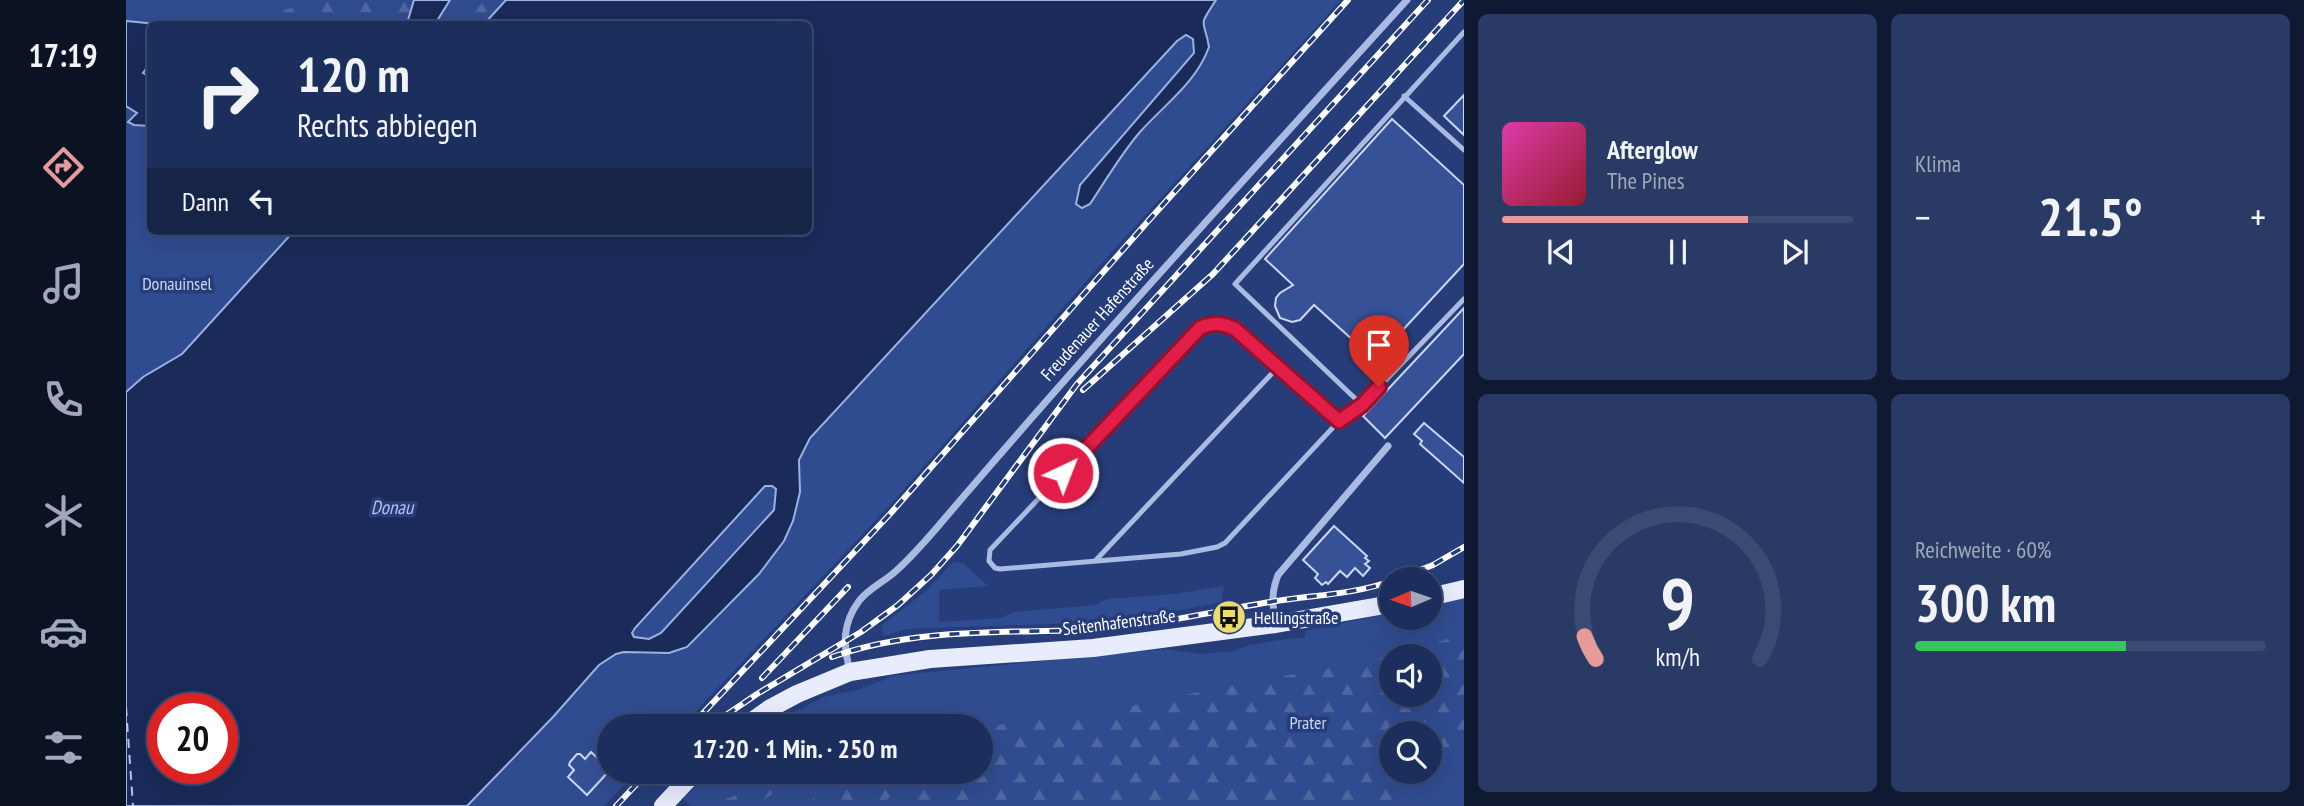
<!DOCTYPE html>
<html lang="de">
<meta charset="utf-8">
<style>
:root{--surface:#1c2e5b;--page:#293a64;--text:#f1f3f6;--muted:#a0a8bb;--line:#3a4a71;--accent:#e69b98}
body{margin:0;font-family:"PT Sans Narrow",sans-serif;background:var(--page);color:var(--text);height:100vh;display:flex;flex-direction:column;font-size:26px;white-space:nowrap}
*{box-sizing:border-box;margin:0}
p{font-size:23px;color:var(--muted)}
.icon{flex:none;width:38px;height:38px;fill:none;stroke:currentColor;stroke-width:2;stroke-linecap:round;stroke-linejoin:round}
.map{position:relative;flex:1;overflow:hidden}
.details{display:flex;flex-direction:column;gap:14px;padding:14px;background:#0f1932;width:840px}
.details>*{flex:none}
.banner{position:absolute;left:21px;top:21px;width:665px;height:214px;border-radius:10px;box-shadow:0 7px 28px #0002,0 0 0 2px var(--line);background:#1c2e5b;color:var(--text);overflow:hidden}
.needle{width:46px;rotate:268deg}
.tools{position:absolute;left:1253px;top:567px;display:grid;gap:14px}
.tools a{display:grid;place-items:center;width:63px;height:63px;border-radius:50%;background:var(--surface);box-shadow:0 7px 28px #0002,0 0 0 2px var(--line);font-size:35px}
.speed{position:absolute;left:21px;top:693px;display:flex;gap:14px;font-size:35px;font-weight:700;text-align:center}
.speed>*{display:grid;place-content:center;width:91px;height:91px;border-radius:50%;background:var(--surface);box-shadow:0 7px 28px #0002,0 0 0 2px var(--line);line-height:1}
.speed .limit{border:10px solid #d22;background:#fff;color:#111}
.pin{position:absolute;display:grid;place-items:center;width:60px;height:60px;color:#fff;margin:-72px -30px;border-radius:50% 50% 50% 0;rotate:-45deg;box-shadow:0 0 7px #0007}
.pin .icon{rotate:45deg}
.me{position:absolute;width:77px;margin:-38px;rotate:43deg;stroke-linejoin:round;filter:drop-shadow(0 0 5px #0008)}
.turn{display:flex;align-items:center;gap:24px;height:147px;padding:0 35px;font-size:32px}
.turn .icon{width:91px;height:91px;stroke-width:2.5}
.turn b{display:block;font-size:49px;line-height:60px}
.then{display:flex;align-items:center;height:66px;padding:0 35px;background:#0003;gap:14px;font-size:26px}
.big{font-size:52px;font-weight:800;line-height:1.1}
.details .card{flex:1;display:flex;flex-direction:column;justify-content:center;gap:10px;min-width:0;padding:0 24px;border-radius:10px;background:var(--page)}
.details .dial{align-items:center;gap:0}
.dial svg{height:182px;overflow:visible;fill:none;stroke:var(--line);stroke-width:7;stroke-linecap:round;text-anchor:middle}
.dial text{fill:var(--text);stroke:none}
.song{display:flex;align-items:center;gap:21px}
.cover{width:84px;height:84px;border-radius:10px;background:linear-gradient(135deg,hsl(320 70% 55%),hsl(350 70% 35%))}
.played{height:7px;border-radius:4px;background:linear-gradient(90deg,var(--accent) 70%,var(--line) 70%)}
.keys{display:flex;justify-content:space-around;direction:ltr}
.heat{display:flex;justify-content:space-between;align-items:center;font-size:38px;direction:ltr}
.charge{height:10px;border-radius:5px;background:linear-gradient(90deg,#34c759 60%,var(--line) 0)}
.details .tiles{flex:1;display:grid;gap:14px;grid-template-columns:repeat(2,1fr)}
.trip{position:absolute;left:471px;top:714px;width:396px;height:70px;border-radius:35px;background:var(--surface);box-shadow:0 7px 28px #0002,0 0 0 2px var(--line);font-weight:800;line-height:70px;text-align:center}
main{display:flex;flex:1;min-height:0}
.menu{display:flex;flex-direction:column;width:126px;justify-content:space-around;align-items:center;background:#0b1224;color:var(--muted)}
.menu .icon{width:49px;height:49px}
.menu .on{color:var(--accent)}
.menu b{font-size:32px;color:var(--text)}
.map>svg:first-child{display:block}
</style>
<main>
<nav class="menu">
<b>17:19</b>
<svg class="icon on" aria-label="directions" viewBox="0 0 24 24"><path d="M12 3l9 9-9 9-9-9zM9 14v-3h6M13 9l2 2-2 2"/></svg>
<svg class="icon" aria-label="music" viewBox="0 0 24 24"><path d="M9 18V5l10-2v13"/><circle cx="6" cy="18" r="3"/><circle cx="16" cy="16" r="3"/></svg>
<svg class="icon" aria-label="phone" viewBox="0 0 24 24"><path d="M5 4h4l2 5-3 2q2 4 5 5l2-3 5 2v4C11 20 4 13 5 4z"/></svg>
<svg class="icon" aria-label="climate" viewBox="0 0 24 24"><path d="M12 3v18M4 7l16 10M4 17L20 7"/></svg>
<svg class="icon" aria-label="car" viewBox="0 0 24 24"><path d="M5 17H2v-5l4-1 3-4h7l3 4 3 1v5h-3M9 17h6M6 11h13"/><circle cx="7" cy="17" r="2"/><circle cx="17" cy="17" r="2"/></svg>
<svg class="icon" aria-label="filters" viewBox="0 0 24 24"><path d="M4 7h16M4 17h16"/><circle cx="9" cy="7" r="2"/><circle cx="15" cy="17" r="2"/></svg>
</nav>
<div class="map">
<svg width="1338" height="806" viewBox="0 0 1338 806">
<defs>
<pattern id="forest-firs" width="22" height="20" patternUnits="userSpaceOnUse" patternTransform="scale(1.75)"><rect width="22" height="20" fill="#304c90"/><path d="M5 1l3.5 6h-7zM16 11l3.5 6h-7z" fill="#4f67a1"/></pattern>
</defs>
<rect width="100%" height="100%" fill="#263d79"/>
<g fill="#304c90" fill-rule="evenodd">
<polygon points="0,0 380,0 358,24 24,24 24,231 168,231 56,354 17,377 0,392"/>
<path d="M1090,0H1215L983,255L765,504L556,726H483V772H511L478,806H341C369,777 398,748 426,718C444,700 459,674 480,660C500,646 520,657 542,653C570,647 628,581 647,557C662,539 670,517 673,494C677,469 669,462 684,438L1051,41L1060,35L1067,39L1068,53C1029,102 978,144 950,202L964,204L1009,138L1051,95L1071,71L1081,39C1072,20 1079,17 1090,0Z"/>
<polygon points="639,486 647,486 650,489 648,510 535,633 523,639 508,637 506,633 509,628"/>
<polygon points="827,562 837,563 862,586 813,590 813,622 875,618 888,612 970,605 981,599 1049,594 1098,586 1095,602 1010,619 979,622 781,629 758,636 755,626 801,590"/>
<path d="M1338,597V806H565L557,798L586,772H854V726H642L698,697L731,690L763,678V676L1040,649L1073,654L1109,651L1124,645L1159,639L1179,638V631L1265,613V618H1304V604ZM1265,656H1304V695H1265ZM1265,733H1304V772H1265Z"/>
</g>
<g fill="url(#forest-firs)">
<polygon points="201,0 223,5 227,0 288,0 282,20 283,24 175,24 140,20 136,15"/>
<polygon points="359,0 380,0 358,24 335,24"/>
<polygon points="1338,634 1338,745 1304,771 1304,733 1265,733 1265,772 1303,772 1258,806 798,806 784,792 762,798 760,806 678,806 721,772 854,772 854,734 892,717 933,721 1078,691 1265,656 1265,695 1304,695 1304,656 1265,656"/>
<polygon points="639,772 663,772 662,781 631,806 583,806 619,791"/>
</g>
<g fill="#1a2b5a" stroke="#9db2e4" stroke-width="2" fill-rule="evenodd">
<polygon points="288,0 324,0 309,24 283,24 282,20"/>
<path d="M380,0H1090C1071,29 1078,17 1083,47C1070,83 1039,104 1014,132C995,154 980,180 964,204L956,208L950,204L954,185L1068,53L1067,39L1060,35L1051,41L684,438L673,460L674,492L667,521L658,541L633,574L561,647L543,653L498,652L490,654L473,665L427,717L341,806H0V392L17,377L56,354L168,231H682V24H358ZM639,486H646L650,489L648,510L535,633L523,639L508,637L506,633L509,628ZM37,709H96V768H37Z"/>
<polygon points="0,21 31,24 24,24 24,63 17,73 24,77 24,126 8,125 2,122 11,113 0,106"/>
</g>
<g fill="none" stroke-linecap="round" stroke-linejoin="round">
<polyline stroke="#b4c4eb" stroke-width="2" stroke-dasharray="9 7" stroke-linecap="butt" points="0,707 7,806"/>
</g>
<g fill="#365196" stroke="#cbd7f3" stroke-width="2">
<polygon points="1338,95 1338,135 1318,116"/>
<polygon points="1266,119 1338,185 1338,264 1249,360 1188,305 1174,320 1166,322 1154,318 1149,306 1150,298 1154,293 1167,285 1139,259"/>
<polygon points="1338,308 1338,354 1259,438 1237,416"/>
<polygon points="1298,423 1338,457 1338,483 1294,444 1296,441 1288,434"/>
<polygon points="1208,526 1241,556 1239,558 1243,561 1239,564 1244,568 1237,576 1229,568 1221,577 1214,571 1202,584 1200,582 1196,585 1189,578 1192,574 1177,560"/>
<polygon points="465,752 476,762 483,754 483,771 461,795 442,777 448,770 443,765 444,762 451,754 454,754 459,759"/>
</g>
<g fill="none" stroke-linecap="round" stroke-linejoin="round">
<g stroke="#a9bae3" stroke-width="5">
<polyline points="1278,96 1338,150"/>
<polyline points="1236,405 1109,284 1338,32"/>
<path d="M1213,421L1109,329C1096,323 1087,322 1074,328L864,550L863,561L869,568L874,569L1055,554L1091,547L1099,543L1213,421L1236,405L1338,299"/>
<polyline points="970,560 1152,367"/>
</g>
<g stroke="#a9bae3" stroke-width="7">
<path d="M1150,623C1146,605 1145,593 1152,575L1262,446"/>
<path d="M724,671C717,645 716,624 733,601C743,588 758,582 770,571C797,547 820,516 844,489C987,323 1134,162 1281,0"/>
</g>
<g stroke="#e8ecfc" stroke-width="18">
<polyline points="1304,597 1338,589"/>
<polyline points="619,726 643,709 671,694 724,672 804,659 967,648 1150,624 1265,604"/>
<polyline points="537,806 569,772"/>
</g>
<g stroke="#fff" stroke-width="6">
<g id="rail">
<polyline points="957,390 1087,274 1338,0"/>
<polyline points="1271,579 1307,565 1338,547"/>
<path d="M706,657C788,628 874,633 960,630C1022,627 1083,612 1144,602C1184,595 1227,595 1265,581"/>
<polyline points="636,678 722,587"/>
<polyline points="565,726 764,514 1024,219 1222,0"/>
<polyline points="584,726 631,694 735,632 772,605 805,575 831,546 951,384 1302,0"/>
<polyline points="490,806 522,772"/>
</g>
</g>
<use href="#rail" stroke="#263d79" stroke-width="3.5" stroke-dasharray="10" stroke-linecap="butt"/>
</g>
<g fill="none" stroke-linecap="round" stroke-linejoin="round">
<g stroke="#92132f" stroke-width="18">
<path id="route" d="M937,473L1074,328C1087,322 1096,323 1109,329L1213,421L1236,405L1253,387"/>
</g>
<use href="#route" stroke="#e11d48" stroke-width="12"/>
</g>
<defs>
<g id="bus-disc" transform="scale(1.75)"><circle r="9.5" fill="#ecdc6e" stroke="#263d79"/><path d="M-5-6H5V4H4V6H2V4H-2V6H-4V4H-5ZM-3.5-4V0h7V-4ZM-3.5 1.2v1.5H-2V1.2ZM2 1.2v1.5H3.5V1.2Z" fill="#111"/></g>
</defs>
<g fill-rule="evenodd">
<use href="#bus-disc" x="1103" y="617"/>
</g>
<g text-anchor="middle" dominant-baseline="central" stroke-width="7" stroke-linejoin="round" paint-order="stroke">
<g font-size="18" fill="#cbd7f3" stroke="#263d79">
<text x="51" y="283">Donauinsel</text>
<text x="1182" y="722">Prater</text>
</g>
<g font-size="18" fill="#fff" stroke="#263d79">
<text transform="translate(971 319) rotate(-48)">Freudenauer Hafenstraße</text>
<text transform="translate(993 622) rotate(-7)">Seitenhafenstraße</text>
</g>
<g font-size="18" fill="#fff" stroke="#263d79" text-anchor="start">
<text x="1128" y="617">Hellingstraße</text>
</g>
<g font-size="19" font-style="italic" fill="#b4c4eb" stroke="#263d79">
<text x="266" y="507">Donau</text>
</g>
</g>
</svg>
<div class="tools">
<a><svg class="needle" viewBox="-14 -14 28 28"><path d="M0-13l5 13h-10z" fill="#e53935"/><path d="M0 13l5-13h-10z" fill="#a0a8bb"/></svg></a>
<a><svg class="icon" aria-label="sound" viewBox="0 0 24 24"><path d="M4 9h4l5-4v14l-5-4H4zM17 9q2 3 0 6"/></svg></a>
<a><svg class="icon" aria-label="search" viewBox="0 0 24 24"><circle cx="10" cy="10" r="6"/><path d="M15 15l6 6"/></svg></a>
</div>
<div class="speed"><div class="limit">20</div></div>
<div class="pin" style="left:1253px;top:387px;background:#d93025"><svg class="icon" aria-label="arrive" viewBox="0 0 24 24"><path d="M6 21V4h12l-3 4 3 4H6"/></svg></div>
<svg class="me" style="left:937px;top:473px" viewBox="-20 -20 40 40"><circle r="17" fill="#e11d48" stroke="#fff" stroke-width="3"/><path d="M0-11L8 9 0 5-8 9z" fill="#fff"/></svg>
<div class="trip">17:20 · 1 Min. · 250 m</div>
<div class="banner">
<div class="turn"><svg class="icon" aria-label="right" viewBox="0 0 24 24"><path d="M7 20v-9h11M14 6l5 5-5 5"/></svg><div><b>120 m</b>Rechts abbiegen</div></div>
<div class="then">Dann<svg class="icon" aria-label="left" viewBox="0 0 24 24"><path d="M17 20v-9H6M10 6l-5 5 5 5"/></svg></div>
</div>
</div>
<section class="details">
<div class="tiles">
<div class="card">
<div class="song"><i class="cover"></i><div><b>Afterglow</b><p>The Pines</p></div></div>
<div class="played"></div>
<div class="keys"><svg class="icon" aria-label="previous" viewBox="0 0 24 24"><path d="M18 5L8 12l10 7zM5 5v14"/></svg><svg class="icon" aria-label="pause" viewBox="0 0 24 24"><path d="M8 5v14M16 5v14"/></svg><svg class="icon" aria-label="next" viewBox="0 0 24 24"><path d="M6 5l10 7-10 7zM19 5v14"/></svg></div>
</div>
<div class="card"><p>Klima</p>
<div class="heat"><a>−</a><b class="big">21.5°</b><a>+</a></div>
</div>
<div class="card dial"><svg viewBox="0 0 100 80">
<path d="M14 69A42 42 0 1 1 86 69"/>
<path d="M14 69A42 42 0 0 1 9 59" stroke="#e69b98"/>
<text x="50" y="56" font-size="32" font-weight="700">9</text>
<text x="50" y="72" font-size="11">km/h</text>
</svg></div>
<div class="card"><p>Reichweite · 60%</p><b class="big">300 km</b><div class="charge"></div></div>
</div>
</section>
</main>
